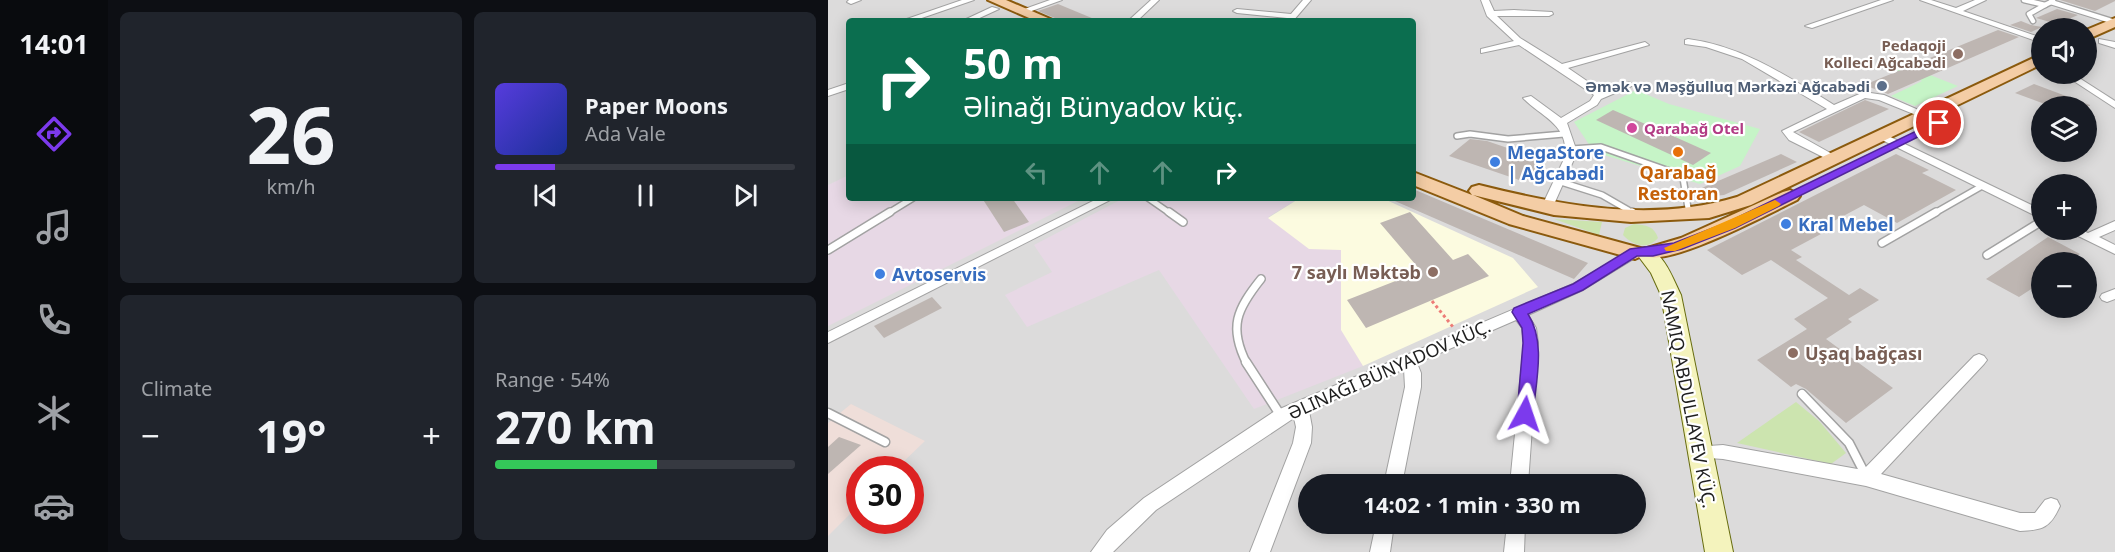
<!DOCTYPE html>
<meta charset="utf-8">
<style>
:root{--surface:#171b24;--page:#20242c;--text:#f1f3f6;--muted:#9ea1a6;--line:#363941;--accent:#7c3aed}
body{margin:0;font-family:"Noto Sans",sans-serif;background:var(--page);color:var(--text);height:100vh;display:flex;flex-direction:column;font-size:22px;white-space:nowrap}
*{box-sizing:border-box;margin:0}
p{font-size:20px;color:var(--muted)}
.icon{flex:none;width:33px;height:33px;fill:none;stroke:currentColor;stroke-width:2;stroke-linecap:round;stroke-linejoin:round}
.map{position:relative;flex:1;overflow:hidden}
.side{display:flex;flex-direction:column;gap:12px;padding:12px;background:#0d0f14;width:720px}
.side>*{flex:none}
.top-card{position:absolute;left:18px;top:18px;width:570px;height:183px;border-radius:6px;box-shadow:0 3px 15px #0003;background:#0b6e4f;color:#fff;overflow:hidden}
.fabs{position:absolute;left:1203px;top:18px;display:grid;gap:12px}
.fabs a{display:grid;place-items:center;width:66px;height:66px;border-radius:50%;background:var(--surface);box-shadow:0 3px 15px #0003;font-size:30px}
.speed{position:absolute;left:18px;top:456px;display:flex;gap:12px;font-size:30px;font-weight:700;text-align:center}
.speed>*{display:grid;place-content:center;width:78px;height:78px;border-radius:50%;background:var(--surface);box-shadow:0 3px 15px #0003;line-height:1}
.speed .limit{border:9px solid #d22;background:#fff;color:#111}
.pin{position:absolute;display:grid;place-items:center;width:51px;height:51px;color:#fff;margin:-26px;border:3px solid #fff;border-radius:50%;box-shadow:0 2px 6px #0007}
.me{position:absolute;width:66px;margin:-33px;rotate:5deg;stroke-linejoin:round;filter:drop-shadow(0 0 4px #0008)}
.turn{display:flex;align-items:center;gap:21px;height:126px;padding:0 18px;font-size:27px}
.turn .icon{width:78px;height:78px;stroke-width:2.5}
.turn b{display:block;font-size:42px;line-height:51px}
.lanes{display:flex;align-items:center;height:57px;padding:0 18px;background:#0003;justify-content:center;gap:30px;direction:ltr}
.lanes .off{opacity:.35}
.big{font-size:45px;font-weight:700;line-height:1.1}
.side .widget{flex:1;display:flex;flex-direction:column;justify-content:center;gap:9px;min-width:0;padding:0 21px;border-radius:9px;background:var(--page)}
.side .dial{align-items:center;gap:0}
.dial b{font-size:78px;line-height:1}
.song{display:flex;align-items:center;gap:18px}
.cover{width:72px;height:72px;border-radius:9px;background:linear-gradient(135deg,hsl(250 70% 55%),hsl(230 70% 35%))}
.played{height:6px;border-radius:3px;background:linear-gradient(90deg,var(--accent) 20%,var(--line) 20%)}
.keys{display:flex;justify-content:space-around;direction:ltr}
.heat{display:flex;justify-content:space-between;align-items:center;font-size:33px;direction:ltr}
.charge{height:9px;border-radius:4px;background:linear-gradient(90deg,#34c759 54%,var(--line) 0)}
.side .tiles{flex:1;display:grid;gap:12px;grid-template-columns:repeat(2,1fr)}
.trip{position:absolute;left:470px;top:474px;width:348px;height:60px;border-radius:30px;background:var(--surface);box-shadow:0 3px 15px #0003;font-weight:700;line-height:60px;text-align:center}
main{display:flex;flex:1;min-height:0}
.tabs{display:flex;flex-direction:column;width:108px;justify-content:space-around;align-items:center;background:#090b0e;color:var(--muted)}
.tabs .icon{width:42px;height:42px}
.tabs .on{color:var(--accent)}
.tabs b{font-size:27px;color:var(--text)}
.map>svg:first-child{display:block}
</style>
<main>
<nav class="tabs">
<b>14:01</b>
<svg class="icon on" aria-label="directions" viewBox="0 0 24 24"><path d="M12 3l9 9-9 9-9-9zM9 14v-3h6M13 9l2 2-2 2"/></svg>
<svg class="icon" aria-label="music" viewBox="0 0 24 24"><path d="M9 18V5l10-2v13"/><circle cx="6" cy="18" r="3"/><circle cx="16" cy="16" r="3"/></svg>
<svg class="icon" aria-label="phone" viewBox="0 0 24 24"><path d="M5 4h4l2 5-3 2q2 4 5 5l2-3 5 2v4C11 20 4 13 5 4z"/></svg>
<svg class="icon" aria-label="climate" viewBox="0 0 24 24"><path d="M12 3v18M4 7l16 10M4 17L20 7"/></svg>
<svg class="icon" aria-label="car" viewBox="0 0 24 24"><path d="M5 17H2v-5l4-1 3-4h7l3 4 3 1v5h-3M9 17h6M6 11h13"/><circle cx="7" cy="17" r="2"/><circle cx="17" cy="17" r="2"/></svg>
</nav>
<section class="side">
<div class="tiles">
<div class="widget dial"><b>26</b><p>km/h</p></div>
<div class="widget">
<div class="song"><i class="cover"></i><div><b>Paper Moons</b><p>Ada Vale</p></div></div>
<div class="played"></div>
<div class="keys"><svg class="icon" aria-label="previous" viewBox="0 0 24 24"><path d="M18 5L8 12l10 7zM5 5v14"/></svg><svg class="icon" aria-label="pause" viewBox="0 0 24 24"><path d="M8 5v14M16 5v14"/></svg><svg class="icon" aria-label="next" viewBox="0 0 24 24"><path d="M6 5l10 7-10 7zM19 5v14"/></svg></div>
</div>
<div class="widget"><p>Climate</p>
<div class="heat"><a>−</a><b class="big">19°</b><a>+</a></div>
</div>
<div class="widget"><p>Range · 54%</p><b class="big">270 km</b><div class="charge"></div></div>
</div>
</section>
<div class="map">
<svg width="1287" height="552" viewBox="0 0 1287 552">
<rect width="100%" height="100%" fill="#eeebe5"/>
<path fill="#dcdbdb" fill-rule="evenodd" d="M0,0H1287V552H0ZM21,21H585V198H21ZM1214,28H1258V74H1214ZM1214,106H1258V152H1214ZM1214,184H1258V230H1214ZM1214,262H1258V308H1214ZM32,470H82V520H32ZM480,484H807V524H480Z"/>
<g fill="#e7d8e5">
<polygon points="21,175 21,198 256,198 0,326 0,185"/>
<polygon points="296,198 472,198 440,217 513,250 513,329 535,366 426,409 331,270 199,327 177,295 224,272 206,245"/>
</g>
<polygon fill="#fcfbe0" points="472,198 554,198 685,258 710,287 535,366 513,330 513,250 481,249 440,218"/>
<polygon fill="#efded9" points="23,404 97,441 68,469 32,470 31,505 0,536 0,423"/>
<g fill="#cce4af">
<polygon points="726,219 774,222 771,235"/>
<path d="M806,224C818,225 826,226 830,238C820,250 805,246 795,235L797,228Z"/>
<polygon points="968,402 991,421 1018,453 1003,464 909,443"/>
</g>
<g fill="#c6f4c7">
<polygon points="1064,60 1130,86 1087,106 1063,96 1094,81 1054,64"/>
<polygon points="808,90 841,104 932,129 912,166 872,184 766,152 746,122"/>
</g>
<g fill="#beb6b2">
<polygon points="1232,0 1287,0 1287,1 1267,11"/>
<polygon points="230,4 271,21 234,21 210,11"/>
<polygon points="1229,9 1250,15 1229,24 1208,18"/>
<polygon points="1193,21 1203,25 1214,27 1203,32 1182,25"/>
<polygon points="1170,30 1191,37 1060,94 1036,85"/>
<polygon points="1206,84 1262,105 1262,106 1222,106 1187,93"/>
<polygon points="1037,100 1061,109 991,142 971,132"/>
<polygon points="785,110 845,136 883,153 865,165 768,120"/>
<polygon points="642,139 659,141 718,161 697,182 621,156"/>
<polygon points="953,154 969,162 896,195 863,198 862,193"/>
<polygon points="1068,154 1101,170 1094,173 1128,190 1069,223 1036,205 987,231 993,234 963,250 974,257 968,260 1021,295 1032,288 1051,300 1020,319 1024,322 998,339 1065,388 1018,423 978,389 968,384 963,387 929,360 979,329 966,319 1000,298 943,260 914,275 879,250"/>
<polygon points="585,189 760,263 746,279 560,198 585,198"/>
<polygon points="154,198 184,198 201,222 176,232"/>
<polygon points="582,212 625,260 640,254 661,276 538,328 519,300 593,271 552,223"/>
<polygon points="1220,237 1252,254 1240,262 1214,262 1214,282 1191,297 1158,279"/>
<polygon points="104,297 114,308 56,338 46,326"/>
<polygon points="11,437 33,445 0,474 0,447"/>
</g>
<g fill="none" stroke-linecap="round" stroke-linejoin="round">
<g stroke="#a2a2a2" stroke-width="7">
<g id="lane-far3">
<polyline points="1196,0 1217,5 1225,1"/>
<polyline points="1223,2 1287,22"/>
<polyline points="1205,21 1201,14 1217,5"/>
</g>
</g>
<g stroke="#a2a2a2" stroke-width="8">
<g id="lane-far2">
<polyline points="629,136 642,134 680,139 736,134"/>
<polyline points="743,149 773,147 850,174 855,178 861,214"/>
<polyline points="730,181 774,195 807,214"/>
<polyline points="320,198 343,214"/>
<polyline points="59,214 85,198"/>
<polyline points="1105,214 1154,186"/>
</g>
</g>
<g stroke="#a2a2a2" stroke-width="10">
<g id="lane-far1">
<polyline points="341,212 355,222"/>
<polyline points="804,212 807,214"/>
<polyline points="1054,243 1108,212"/>
<polyline points="0,250 62,212"/>
<polyline points="1159,255 1214,221"/>
<path d="M419,364C400,327 409,309 433,279"/>
</g>
</g>
<g stroke="#a2a2a2" stroke-width="11">
<g id="lane">
<polyline points="418,362 453,416"/>
<polyline points="974,394 1021,443 1038,476"/>
<polyline points="0,413 57,442"/>
</g>
</g>
<g stroke="#a2a2a2" stroke-width="2">
<g id="street">
<polygon points="21,0 33,0 23,4 19,2"/>
<polygon points="134,0 146,0 85,21 73,21"/>
<polygon points="222,0 234,0 198,13 191,11"/>
<polygon points="323,0 331,0 309,21 300,21"/>
<polygon points="475,0 483,0 465,21 457,21 459,18 409,13 405,11 409,9 463,14"/>
<path d="M653,0H661L666,11L686,10L724,12L725,14L721,16H669L692,38L734,64L817,42L821,45L740,68L775,92L801,82L806,85L773,99L769,105L739,123L748,149L747,157L723,211H715L713,208L737,157C741,124 713,117 695,98L703,96L733,118L762,101L766,95L691,45L653,53V49L686,41L659,16Z"/>
<polygon points="1053,0 1065,0 984,28 977,26"/>
<polygon points="1092,0 1103,0 1128,8 1147,0 1158,0 1135,11 1214,38 1214,43"/>
<polygon points="164,7 171,9 145,21 134,21"/>
<path d="M860,39C915,46 960,77 1006,105L1036,92L1056,95L1102,115L1097,118L1093,117L1051,100L1037,98L965,132L1013,159L1007,162L1003,161L961,140L954,131L999,109L914,59L878,47L857,44V40Z"/>
<polygon points="1271,39 1287,42 1287,48 1271,43"/>
<polygon points="1235,74 1245,74 1287,101 1287,108"/>
<polygon points="21,83 21,89 0,96 0,90"/>
<polygon points="1054,133 1214,210 1214,219 1050,138 1050,134"/>
<polygon points="271,198 286,198 0,343 0,332"/>
<polygon points="1287,221 1287,230 1271,237 1287,245 1287,254 1238,230 1253,230 1260,233"/>
<polygon points="807,248 812,249 813,252 812,255 755,290 700,315 708,328 710,343 700,484 682,484 696,343 694,328 688,320 589,363 593,373 593,387 574,484 556,484 577,387 576,369 481,411 484,427 483,443 442,552 422,552 465,443 468,427 466,418 328,510 285,552 263,552 279,530 316,498 447,411 745,284"/>
<polygon points="1287,289 1287,299 1279,302 1274,300 1272,297 1274,294"/>
<path d="M1151,354L1156,356L1159,360L1156,364L1053,474L1192,513H1207L1217,500L1223,498L1229,500L1232,506C1222,528 1215,530 1192,531L1038,486L895,459L867,457L864,452L867,447L895,445L1035,470L1146,356Z"/>
<polygon points="548,524 566,524 562,552 542,552"/>
<polygon points="679,524 697,524 696,552 676,552"/>
</g>
</g>
<g stroke="#676c0e" stroke-width="2">
<path id="secondary" d="M817,247C836,252 845,279 853,295L905,552H877L833,295L823,273L808,253L810,249Z"/>
</g>
<g stroke="#8b5a0d" stroke-width="4">
<g id="primary">
<polygon points="160,0 178,0 227,21 208,21"/>
<polygon points="1287,18 1287,27 1258,40 1258,30"/>
<path d="M1214,54V64L923,205L881,218L803,222L726,215L645,195L695,216L816,249L853,238L955,192L962,190L972,196L969,200C944,212 836,270 816,255L807,259L681,224L585,185V172L644,195L641,191L644,187L651,185C735,206 824,223 909,197Z"/>
</g>
</g>
<polyline stroke="#ed7c77" stroke-width="3" stroke-dasharray="3 3" stroke-linecap="butt" points="604,301 625,327"/>
<use href="#lane-far3" stroke="#fff" stroke-width="4.5"/>
<use href="#lane-far2" stroke="#fff" stroke-width="5"/>
<use href="#lane-far1" stroke="#fff" stroke-width="7"/>
<use href="#lane" stroke="#fff" stroke-width="8"/>
<use href="#street" fill="#fff" fill-rule="evenodd"/>
<use href="#secondary" fill="#f4f3bd" fill-rule="evenodd"/>
<use href="#primary" fill="#f4cda5" fill-rule="evenodd"/>
</g>
<path fill="#7c3aed" stroke="#51269a" stroke-width="1.5" d="M1111,120L1114,121V125L907,228L854,249L825,256H809L755,290L700,314C718,342 708,381 705,414L703,419H691L689,414L695,343L694,328L684,312L686,308L745,284L802,249L846,243L898,223Z"/>
<polygon fill="#f59e0b" points="947,200 953,204 951,206 907,228 847,251 838,251 836,248"/>
<g fill="#8d6e63" stroke="#fff" stroke-width="2">
<circle cx="1130" cy="54" r="6"/>
<circle cx="605" cy="272" r="6"/>
<circle cx="965" cy="353" r="6"/>
</g>
<circle fill="#5c6f8a" stroke="#fff" stroke-width="2" cx="1054" cy="86" r="6"/>
<circle fill="#d1479c" stroke="#fff" stroke-width="2" cx="804" cy="128" r="6"/>
<circle fill="#e8710a" stroke="#fff" stroke-width="2" cx="850" cy="152" r="6"/>
<g fill="#3f7fe0" stroke="#fff" stroke-width="2">
<circle cx="667" cy="162" r="6"/>
<circle cx="958" cy="224" r="6"/>
<circle cx="52" cy="274" r="6"/>
</g>
<g text-anchor="middle" dominant-baseline="central" stroke-width="4.5" stroke-linejoin="round" paint-order="stroke">
<g font-size="15" font-weight="bold" fill="#785e54" stroke="#fff" text-anchor="end">
<text x="1118" y="45">Pedaqoji<tspan x="1118" dy="17">Kolleci Ağcabədi</tspan></text>
</g>
<g font-size="15" font-weight="bold" fill="#4e5e75" stroke="#fff" text-anchor="end">
<text x="1042" y="86">Əmək və Məşğulluq Mərkəzi Ağcabədi</text>
</g>
<g font-size="15" font-weight="bold" fill="#b23c85" stroke="#fff" text-anchor="start">
<text x="816" y="128">Qarabağ Otel</text>
</g>
<g font-size="18" font-weight="bold" fill="#366cbe" stroke="#fff" text-anchor="start">
<text x="679" y="152">MegaStore<tspan x="679" dy="21">| Ağcabədi</tspan></text>
<text x="970" y="224">Kral Mebel</text>
<text x="64" y="274">Avtoservis</text>
</g>
<g font-size="18" font-weight="bold" fill="#c56008" stroke="#fff">
<text x="850" y="172">Qarabağ<tspan x="850" dy="21">Restoran</tspan></text>
</g>
<g font-size="18" font-weight="bold" fill="#785e54" stroke="#fff" text-anchor="end">
<text x="593" y="272">7 saylı Məktəb</text>
<text x="977" y="353" text-anchor="start">Uşaq bağçası</text>
</g>
<g font-size="18" fill="#1e1e1e" stroke="#fff">
<text transform="translate(561 369) rotate(-24)">ƏLINAĞI BÜNYADOV KÜÇ.</text>
<text transform="translate(861 399) rotate(79)">NAMIQ ABDULLAYEV KÜÇ.</text>
</g>
</g>
</svg>
<div class="fabs">
<a><svg class="icon" aria-label="sound" viewBox="0 0 24 24"><path d="M4 9h4l5-4v14l-5-4H4zM17 9q2 3 0 6"/></svg></a>
<a><svg class="icon" aria-label="layers" viewBox="0 0 24 24"><path d="M12 4l9 5-9 5-9-5zM3 14l9 5 9-5"/></svg></a>
<a>+</a>
<a>−</a>
</div>
<div class="speed"><div class="limit">30</div></div>
<div class="pin" style="left:1111px;top:123px;background:#d93025"><svg class="icon" aria-label="arrive" viewBox="0 0 24 24"><path d="M6 21V4h12l-3 4 3 4H6"/></svg></div>
<svg class="me" style="left:697px;top:414px" viewBox="-20 -20 40 40"><path d="M0-17L14 15 0 8-14 15z" fill="#7c3aed" stroke="#fff" stroke-width="4"/></svg>
<div class="trip">14:02 · 1 min · 330 m</div>
<div class="top-card">
<div class="turn"><svg class="icon" aria-label="right" viewBox="0 0 24 24"><path d="M7 20v-9h11M14 6l5 5-5 5"/></svg><div><b>50 m</b>Əlinağı Bünyadov küç.</div></div>
<div class="lanes"><svg class="icon off" aria-label="left" viewBox="0 0 24 24"><path d="M17 20v-9H6M10 6l-5 5 5 5"/></svg><svg class="icon off" aria-label="ahead" viewBox="0 0 24 24"><path d="M12 20V5M6 11l6-6 6 6"/></svg><svg class="icon off" aria-label="ahead" viewBox="0 0 24 24"><path d="M12 20V5M6 11l6-6 6 6"/></svg><svg class="icon" aria-label="right" viewBox="0 0 24 24"><path d="M7 20v-9h11M14 6l5 5-5 5"/></svg></div>
</div>
</div>
</main>
